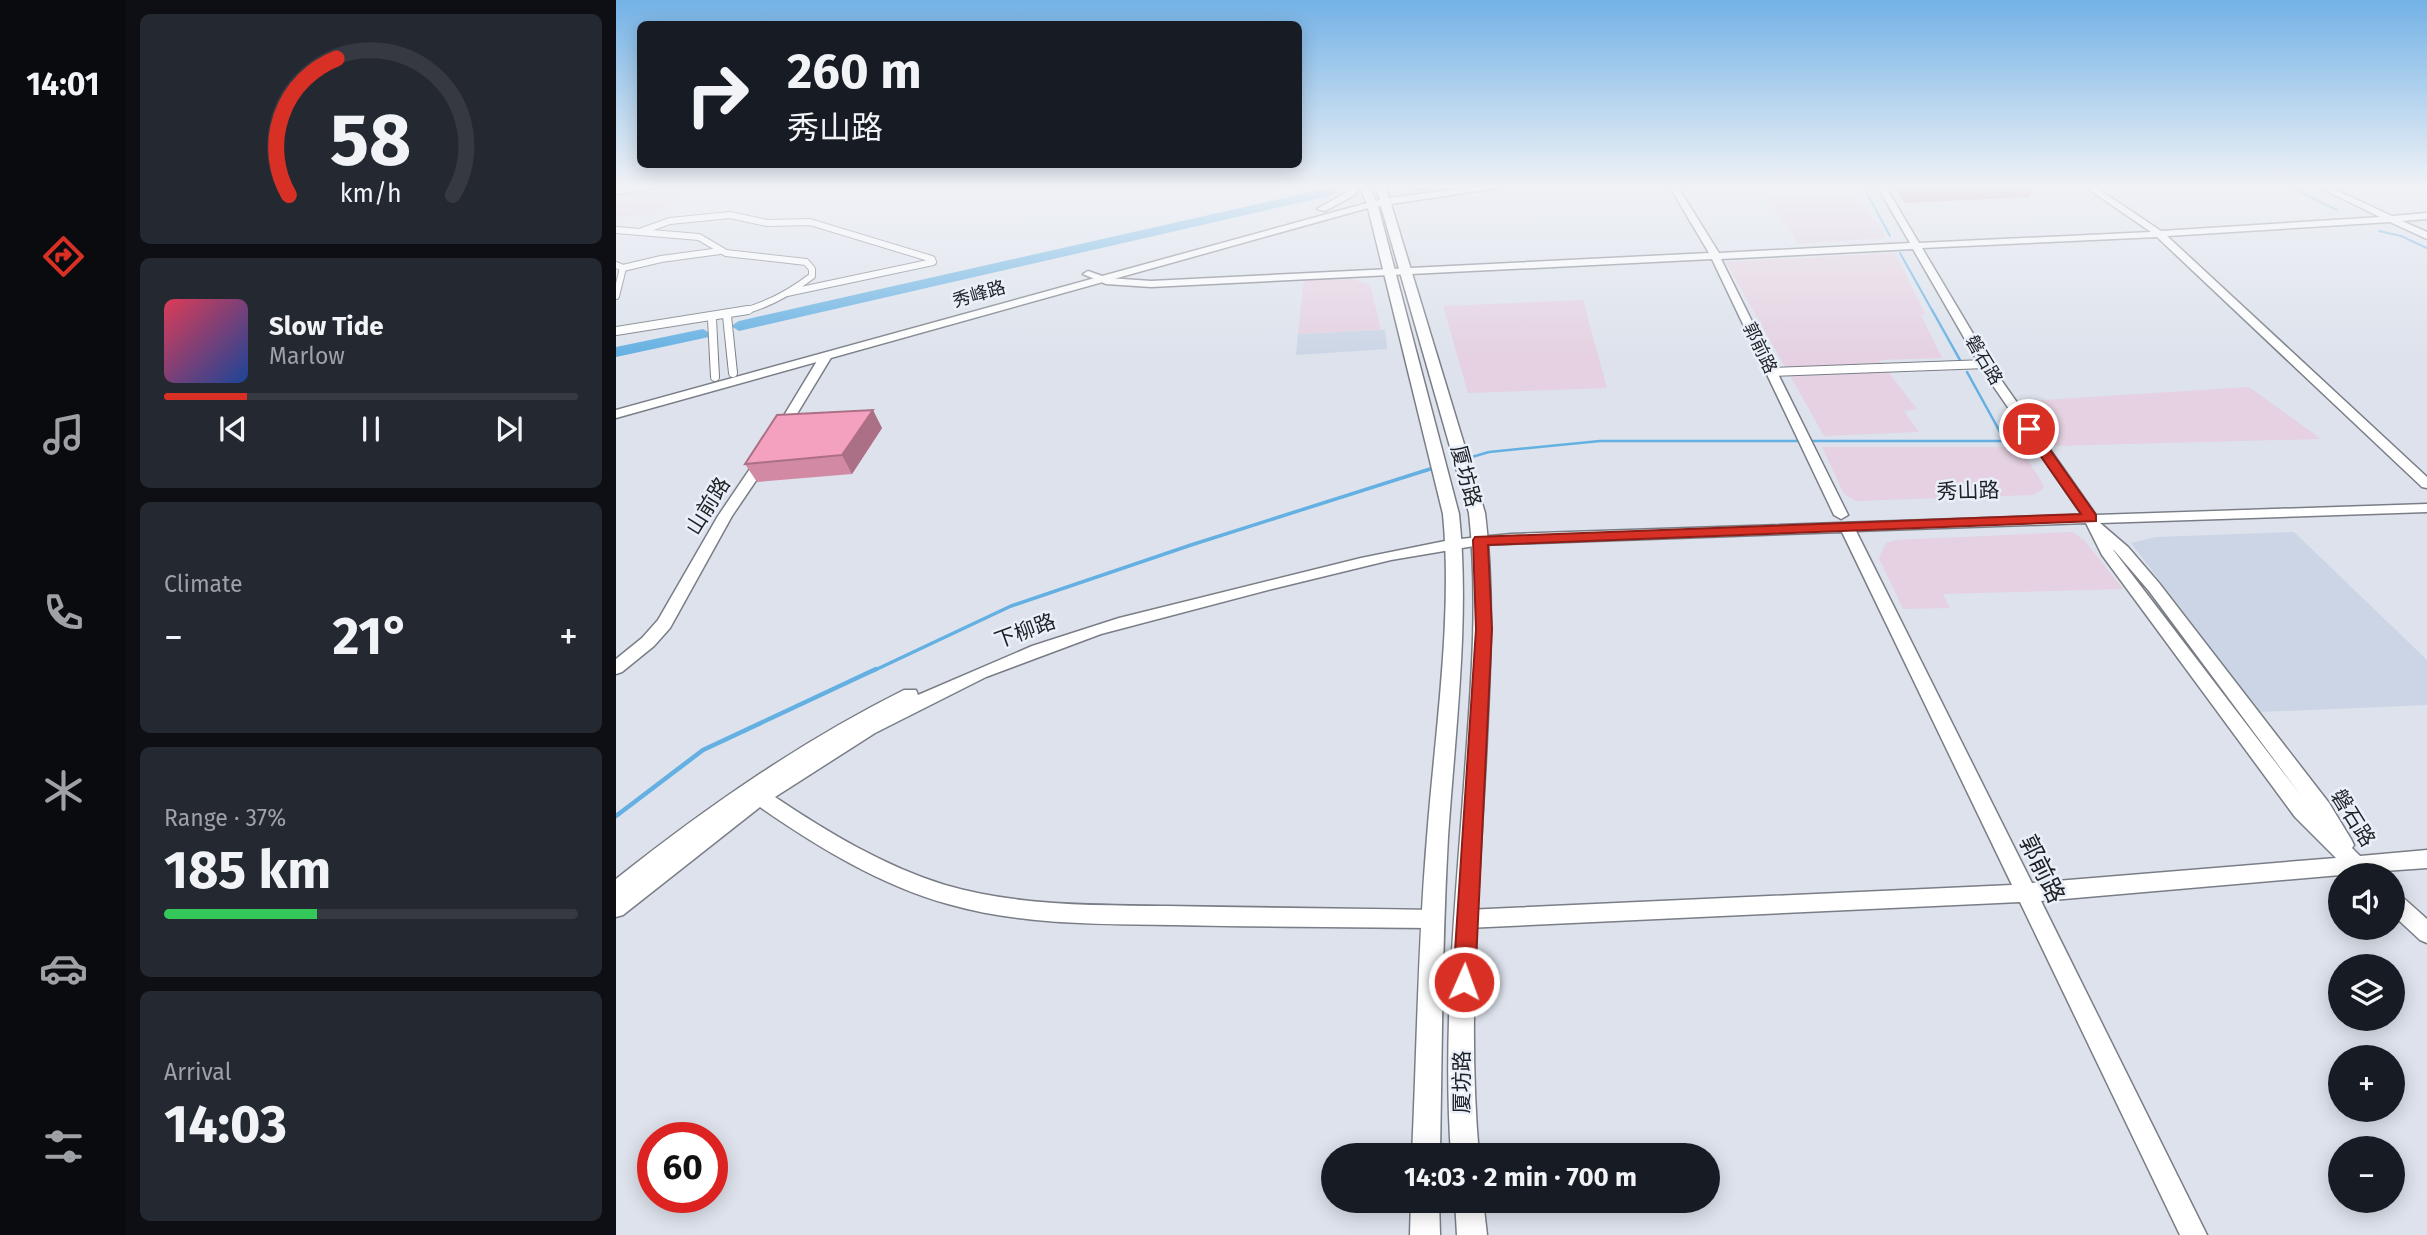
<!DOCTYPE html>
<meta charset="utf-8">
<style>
:root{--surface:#171b24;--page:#242831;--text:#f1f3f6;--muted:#9ea1a6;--line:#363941;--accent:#d93025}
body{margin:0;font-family:"Fira Sans","Noto Sans SC",sans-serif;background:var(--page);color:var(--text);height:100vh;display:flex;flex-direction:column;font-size:26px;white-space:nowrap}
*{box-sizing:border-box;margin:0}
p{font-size:23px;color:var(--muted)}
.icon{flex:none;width:38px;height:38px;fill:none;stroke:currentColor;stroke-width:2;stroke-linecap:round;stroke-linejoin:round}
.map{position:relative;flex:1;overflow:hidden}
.sheet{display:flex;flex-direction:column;gap:14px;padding:14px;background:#0d0f14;width:490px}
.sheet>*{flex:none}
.hud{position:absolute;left:21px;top:21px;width:665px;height:147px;border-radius:10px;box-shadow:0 4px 18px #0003;background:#171b24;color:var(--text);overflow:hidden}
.tools{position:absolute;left:1712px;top:863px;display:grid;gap:14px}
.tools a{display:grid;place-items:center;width:77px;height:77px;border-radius:50%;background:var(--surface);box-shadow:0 4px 18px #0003;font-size:35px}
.speed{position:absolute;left:21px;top:1122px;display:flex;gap:14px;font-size:35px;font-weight:700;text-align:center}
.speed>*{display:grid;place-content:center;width:91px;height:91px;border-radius:50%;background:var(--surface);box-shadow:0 4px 18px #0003;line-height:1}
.speed .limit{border:10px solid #d22;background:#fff;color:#111}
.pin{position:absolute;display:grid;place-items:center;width:60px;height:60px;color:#fff;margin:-30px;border:4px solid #fff;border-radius:50%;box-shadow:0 2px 7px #0007}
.me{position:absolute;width:77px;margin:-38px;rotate:2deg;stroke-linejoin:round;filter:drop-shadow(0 0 5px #0008)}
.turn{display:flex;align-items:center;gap:24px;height:147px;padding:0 35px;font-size:32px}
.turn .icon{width:91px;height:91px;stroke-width:2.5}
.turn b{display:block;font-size:49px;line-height:60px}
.big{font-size:52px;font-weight:700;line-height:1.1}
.sheet .card{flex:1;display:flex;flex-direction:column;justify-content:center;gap:10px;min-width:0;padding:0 24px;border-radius:10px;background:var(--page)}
.sheet .dial{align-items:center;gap:0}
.dial svg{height:182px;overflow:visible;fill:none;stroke:var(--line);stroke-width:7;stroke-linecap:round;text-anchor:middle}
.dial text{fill:var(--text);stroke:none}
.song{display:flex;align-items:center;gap:21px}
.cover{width:84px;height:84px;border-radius:10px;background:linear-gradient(135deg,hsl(350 70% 55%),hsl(220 70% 35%))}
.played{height:7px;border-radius:4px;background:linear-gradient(90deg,var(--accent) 20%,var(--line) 20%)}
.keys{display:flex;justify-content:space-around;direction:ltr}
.heat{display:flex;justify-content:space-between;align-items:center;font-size:38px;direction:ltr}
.charge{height:10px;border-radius:5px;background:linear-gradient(90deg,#34c759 37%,var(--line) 0)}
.trip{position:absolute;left:705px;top:1143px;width:399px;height:70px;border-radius:35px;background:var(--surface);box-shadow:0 4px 18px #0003;font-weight:700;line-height:70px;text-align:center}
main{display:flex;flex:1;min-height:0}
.tab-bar{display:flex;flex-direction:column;width:126px;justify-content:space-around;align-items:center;background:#090b0e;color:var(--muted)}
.tab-bar .icon{width:49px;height:49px}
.tab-bar .active{color:var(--accent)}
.tab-bar b{font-size:32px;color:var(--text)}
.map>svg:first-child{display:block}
</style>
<main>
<nav class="tab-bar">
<b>14:01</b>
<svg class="icon active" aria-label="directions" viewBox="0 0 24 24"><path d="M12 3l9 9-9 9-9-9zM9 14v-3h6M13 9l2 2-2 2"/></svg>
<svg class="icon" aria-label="music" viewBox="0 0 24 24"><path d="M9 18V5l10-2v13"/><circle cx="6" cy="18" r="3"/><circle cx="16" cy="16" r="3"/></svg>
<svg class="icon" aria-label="phone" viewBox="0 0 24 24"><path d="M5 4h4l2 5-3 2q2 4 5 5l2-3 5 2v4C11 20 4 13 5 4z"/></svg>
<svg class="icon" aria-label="climate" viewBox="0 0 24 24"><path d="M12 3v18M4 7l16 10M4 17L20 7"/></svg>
<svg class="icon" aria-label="car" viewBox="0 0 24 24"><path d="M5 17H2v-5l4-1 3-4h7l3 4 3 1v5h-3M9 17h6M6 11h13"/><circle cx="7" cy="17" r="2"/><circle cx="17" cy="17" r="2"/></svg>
<svg class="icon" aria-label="filters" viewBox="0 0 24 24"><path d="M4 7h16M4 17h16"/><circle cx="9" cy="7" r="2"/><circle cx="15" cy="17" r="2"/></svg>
</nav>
<section class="sheet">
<div class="card dial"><svg viewBox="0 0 100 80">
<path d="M14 69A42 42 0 1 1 86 69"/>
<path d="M14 69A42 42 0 0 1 35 9" stroke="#d93025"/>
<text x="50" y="56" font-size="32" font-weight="700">58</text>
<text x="50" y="72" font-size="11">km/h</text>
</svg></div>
<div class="card">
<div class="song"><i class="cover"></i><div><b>Slow Tide</b><p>Marlow</p></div></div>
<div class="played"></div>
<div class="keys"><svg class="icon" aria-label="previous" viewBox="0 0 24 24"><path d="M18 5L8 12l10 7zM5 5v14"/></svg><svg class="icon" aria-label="pause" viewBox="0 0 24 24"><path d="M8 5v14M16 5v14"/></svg><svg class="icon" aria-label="next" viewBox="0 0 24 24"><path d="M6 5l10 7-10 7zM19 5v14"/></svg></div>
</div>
<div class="card"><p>Climate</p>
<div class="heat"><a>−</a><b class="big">21°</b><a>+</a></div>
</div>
<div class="card"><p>Range · 37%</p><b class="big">185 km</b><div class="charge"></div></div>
<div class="card"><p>Arrival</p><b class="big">14:03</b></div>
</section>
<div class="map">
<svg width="1811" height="1235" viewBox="0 0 1811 1235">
<rect width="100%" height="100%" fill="#dde2ec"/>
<g fill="#e5d1e1">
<polygon points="69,188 48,213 0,218 0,196"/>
<polygon points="1240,196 1268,234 1268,238 1182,244 1150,199"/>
<polygon points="1279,253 1309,314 1305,315 1326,358 1263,360 1301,409 1288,411 1303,432 1208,436 1110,262"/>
<polygon points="730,278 750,283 755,288 765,330 682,334 688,280"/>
<polygon points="967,300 991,388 852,393 827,306"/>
<polygon points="1633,387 1705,439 1437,446 1420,423 1426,418 1414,401"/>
<polygon points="1206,447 1404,447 1428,486 1425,491 1417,495 1240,501 1228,494"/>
<polygon points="1456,532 1468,540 1507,589 1327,594 1334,608 1287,609 1263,558 1270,543 1281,540"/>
</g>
<g fill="#cbd5e5">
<polygon points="769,330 771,349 680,355 682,334"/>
<polygon points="1678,532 1811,660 1811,705 1644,712 1515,543 1540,537"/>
</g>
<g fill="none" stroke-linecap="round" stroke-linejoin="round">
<g stroke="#64b0e2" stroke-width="2">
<polyline points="1246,184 1274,236"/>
<polyline points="1667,184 1721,210"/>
<polyline points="1763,231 1785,236 1811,248"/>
<polyline points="1284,253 1317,312"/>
</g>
<g stroke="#64b0e2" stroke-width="2.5">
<polyline points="1316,310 1344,360"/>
<polyline points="849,459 873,452 984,441 1389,441 1351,372"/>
<polyline points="809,471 818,468"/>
</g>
<polyline stroke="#64b0e2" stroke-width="3.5" points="257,671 395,606 575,545 814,469"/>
<polyline stroke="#64b0e2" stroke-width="4.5" points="0,816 87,750 260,669"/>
<g fill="#64b0e2" fill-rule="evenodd">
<polygon points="717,187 721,188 721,194 123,331 115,326 123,321"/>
<polygon points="87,329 95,334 93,337 0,357 0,347"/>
</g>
<g stroke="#797e86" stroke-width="8">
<g id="street-far1">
<path d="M0,230L83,237L110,253L190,262L196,269V276C174,293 152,305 125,312"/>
<polyline points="26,231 54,221 114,215 151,223 194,222 316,259 317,262 171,293"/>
<polyline points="0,265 7,268 0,296"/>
<polyline points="7,268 45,259 104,251"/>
</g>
</g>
<g stroke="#797e86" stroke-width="10">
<g id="street">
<polyline points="111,316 117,373"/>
<polyline points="96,319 99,377"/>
<polyline points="0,331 132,310"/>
<polyline points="1156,372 1370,364"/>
</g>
</g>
<g stroke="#797e86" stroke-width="3">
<g id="secondary">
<polygon points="42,184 70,184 0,194 0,188"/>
<path d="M1052,184H1060L1103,253L1294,243L1260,184H1268L1303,243L1535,232L1465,184H1475L1545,231L1764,217L1696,184H1707L1776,216L1811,213V219L1786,221L1811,232V239L1774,222L1551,236L1811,477V488L1806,487L1541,237L1306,248L1381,374L1480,515L1811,504V512L1484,523L1512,547L1543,583L1713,803L1735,839L1738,845L1736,848L1744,856L1811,850V868L1754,872L1753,875L1736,874L1425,901L1591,1235H1564L1404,902L850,928L843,926L840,919L843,912L850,910L1396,885L1226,532L864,545L775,560L656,589L485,634L370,677L259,733L159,797C211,832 268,866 329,885C400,906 476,905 551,906C639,908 728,908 817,910L824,912L827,919L824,926L817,928C731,927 644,927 558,925C482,924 405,925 332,904C264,885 202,847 144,807L7,915L0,917V879C91,807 184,742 288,690H300L302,695L416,646L503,618L745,558L834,540L895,534L1466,515L1369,374L1297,249L1105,259L1232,515L1225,519L1218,515L1096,259L535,287L490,284L467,274L472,271L492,278L535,281L1093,253ZM1470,523L1486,555L1679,817L1720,858L1416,883L1240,531ZM1497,549L1533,591L1686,797L1498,551Z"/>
<polygon points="210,353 216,356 170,432 168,435 160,435 158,432 204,356"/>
<polygon points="149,453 156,457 116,516 54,628 38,646 6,672 0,674 0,659 26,638 42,620 102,516 144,454"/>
<polygon points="1776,891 1783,894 1811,919 1811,943 1804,940 1776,914"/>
</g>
</g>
<g stroke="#797e86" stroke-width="3">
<g id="primary">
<path d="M738,184H752L760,201L764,200L759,184H769L773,198L880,184H908L775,204L869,513C879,595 874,675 870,757C863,889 851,1023 863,1155H835C826,1023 841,889 850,757C856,675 862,595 853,513L765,206H762L843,514C854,618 839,732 832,837C826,943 826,1049 824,1155H796C801,1049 802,943 811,837C819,732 837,618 827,514L752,208L0,418V410L751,203L744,188L737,196L709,211L701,209L731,192Z"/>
<path d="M781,184H820L822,186C813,191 790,189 781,184Z"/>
<polygon points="795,1200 823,1200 824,1235 794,1235"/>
<polygon points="839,1200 867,1200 871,1235 841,1235"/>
</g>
</g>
<use href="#street-far1" stroke="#fff" stroke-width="6"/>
<use href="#street" stroke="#fff" stroke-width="8"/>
<use href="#secondary" fill="#fff" fill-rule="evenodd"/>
<use href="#primary" fill="#fff" fill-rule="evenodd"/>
</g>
<g fill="#d28aa4">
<polygon points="1277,184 1418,184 1413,197 1289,203"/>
<polygon points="266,428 236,474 141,482 129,464"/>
</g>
<polygon fill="#ab7086" points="257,410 266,428 236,474 226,455"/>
<g fill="#f4a0bf" stroke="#ab7086" stroke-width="2">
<polygon points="1290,184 1374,184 1292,188"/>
<polygon points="257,410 226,455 129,464 161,415"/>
</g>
<linearGradient id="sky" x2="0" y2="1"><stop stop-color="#73b2e6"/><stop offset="0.52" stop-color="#f0f2f6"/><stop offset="1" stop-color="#f0f2f6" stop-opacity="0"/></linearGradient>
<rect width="1811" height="357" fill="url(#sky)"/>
<polygon fill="#d93025" stroke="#8d1f18" stroke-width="2" points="1413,425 1417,426 1480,515 1480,521 872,545 876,629 859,982 856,990 848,993 840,990 837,982 860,629 857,540 859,537 1465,514 1406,429"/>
<g text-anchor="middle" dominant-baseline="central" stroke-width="5" stroke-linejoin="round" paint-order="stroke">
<g font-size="18" fill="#1f2124" stroke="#eaf0f9">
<text transform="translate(363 294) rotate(-16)">秀峰路</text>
<text transform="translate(1144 348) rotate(64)">郭前路</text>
<text transform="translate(1368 360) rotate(59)">磐石路</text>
</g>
<g font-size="21" fill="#1f2124" stroke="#eaf0f9">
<text transform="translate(850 476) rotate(75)">厦坊路</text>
<text transform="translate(1352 491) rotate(-2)">秀山路</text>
<text transform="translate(92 506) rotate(-58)">山前路</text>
<text transform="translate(409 631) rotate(-20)">下柳路</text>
<text transform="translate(1737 818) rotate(58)">磐石路</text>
<text transform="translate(846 1082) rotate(-90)">厦坊路</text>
</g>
<g font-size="24" fill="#1f2124" stroke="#eaf0f9">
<text transform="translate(1426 869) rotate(64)">郭前路</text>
</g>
</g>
</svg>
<div class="tools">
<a><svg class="icon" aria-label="sound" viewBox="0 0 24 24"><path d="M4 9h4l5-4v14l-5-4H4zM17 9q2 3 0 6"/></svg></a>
<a><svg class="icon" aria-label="layers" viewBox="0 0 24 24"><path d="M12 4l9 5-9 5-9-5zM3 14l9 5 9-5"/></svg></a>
<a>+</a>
<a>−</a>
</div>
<div class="speed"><div class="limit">60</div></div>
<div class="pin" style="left:1413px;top:429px;background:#d93025"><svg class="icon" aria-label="arrive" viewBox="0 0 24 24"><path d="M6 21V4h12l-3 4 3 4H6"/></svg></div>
<svg class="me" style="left:848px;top:982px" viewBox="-20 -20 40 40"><circle r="17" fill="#d93025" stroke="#fff" stroke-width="3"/><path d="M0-11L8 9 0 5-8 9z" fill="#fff"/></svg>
<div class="trip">14:03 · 2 min · 700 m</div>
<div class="hud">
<div class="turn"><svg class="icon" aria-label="right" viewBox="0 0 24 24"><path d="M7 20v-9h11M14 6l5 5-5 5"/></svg><div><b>260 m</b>秀山路</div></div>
</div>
</div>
</main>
